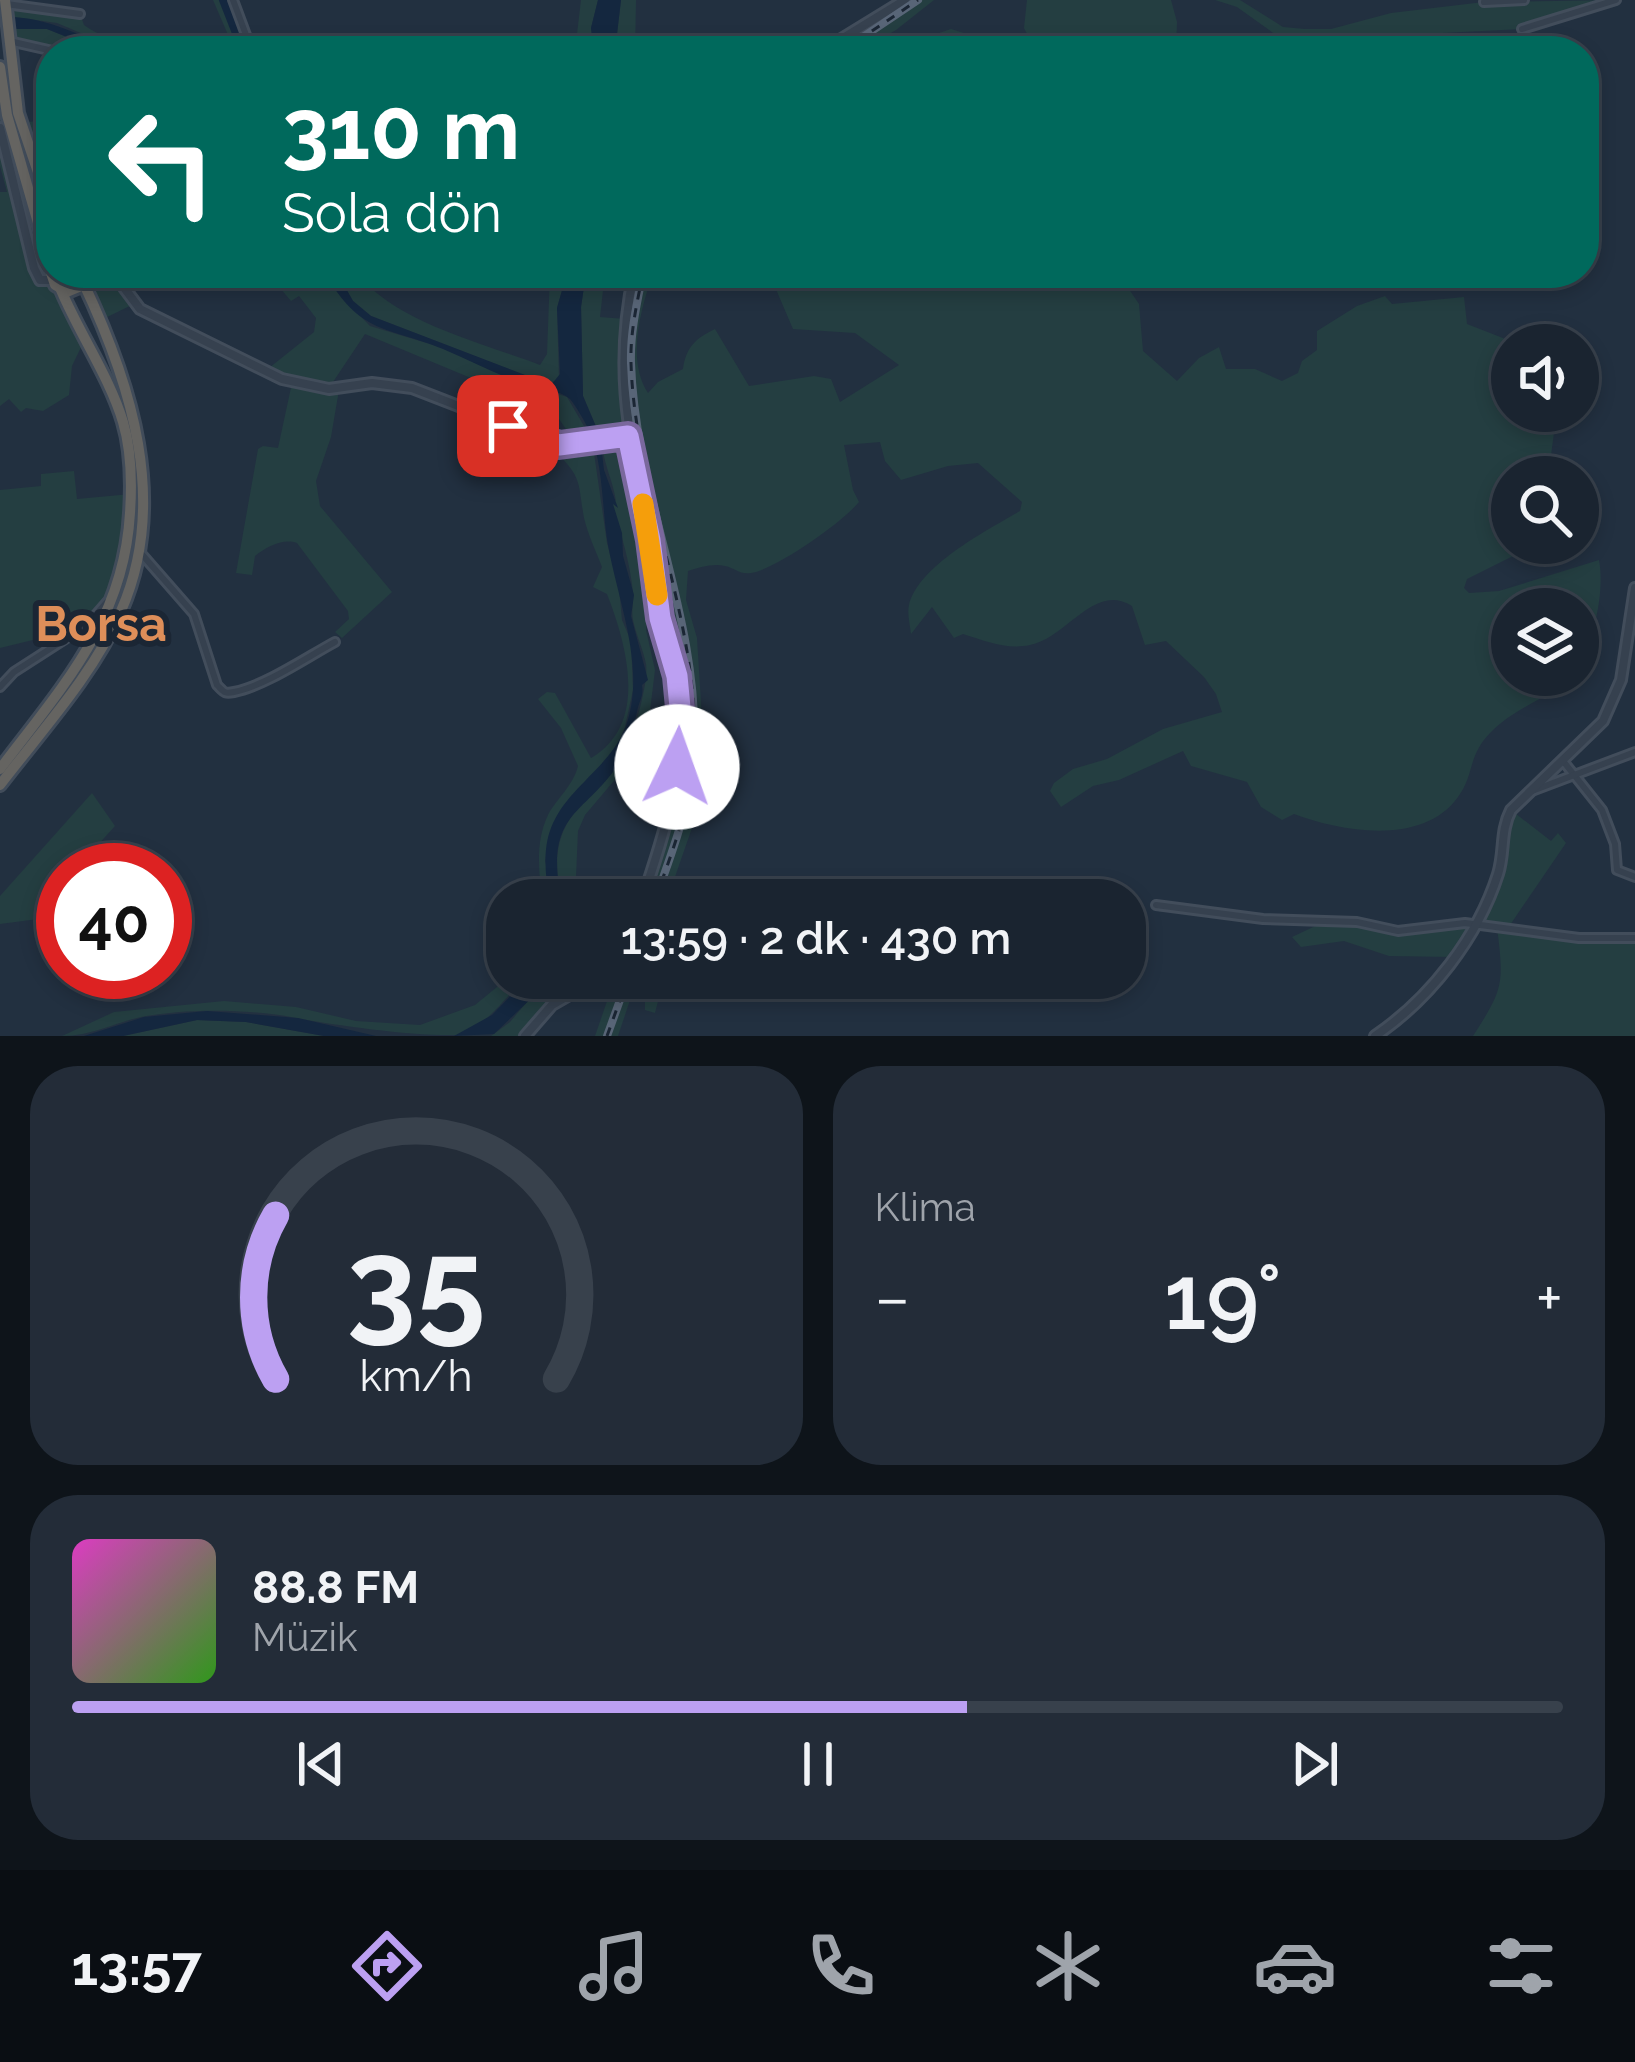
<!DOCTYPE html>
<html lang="tr">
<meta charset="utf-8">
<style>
:root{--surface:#1a2430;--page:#232c38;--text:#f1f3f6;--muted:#9fa4ab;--line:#38414c;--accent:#bca0f2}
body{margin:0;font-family:Raleway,sans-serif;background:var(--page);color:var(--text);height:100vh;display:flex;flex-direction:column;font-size:45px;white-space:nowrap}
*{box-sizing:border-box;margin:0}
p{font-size:39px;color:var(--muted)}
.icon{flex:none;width:66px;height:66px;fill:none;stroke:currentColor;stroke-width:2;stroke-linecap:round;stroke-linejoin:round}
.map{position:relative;height:1036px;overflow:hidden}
.side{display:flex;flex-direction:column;gap:30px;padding:30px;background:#0e141a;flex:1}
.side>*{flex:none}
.guide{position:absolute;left:36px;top:36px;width:1563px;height:252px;border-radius:48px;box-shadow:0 6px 18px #0003,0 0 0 3px var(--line);background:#00695c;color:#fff;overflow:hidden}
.controls{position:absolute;left:1491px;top:324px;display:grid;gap:24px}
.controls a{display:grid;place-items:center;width:108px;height:108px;border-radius:50%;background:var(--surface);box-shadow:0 6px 18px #0003,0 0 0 3px var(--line);font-size:60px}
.speed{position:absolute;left:36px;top:843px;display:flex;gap:24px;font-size:60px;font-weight:700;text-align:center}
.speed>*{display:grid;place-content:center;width:156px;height:156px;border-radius:50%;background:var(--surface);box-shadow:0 6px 18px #0003,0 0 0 3px var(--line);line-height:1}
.speed .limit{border:18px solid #d22;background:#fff;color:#111}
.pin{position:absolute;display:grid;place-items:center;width:102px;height:102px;color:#fff;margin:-51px;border-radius:24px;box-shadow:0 6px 18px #0006}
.me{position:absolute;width:132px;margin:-66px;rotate:3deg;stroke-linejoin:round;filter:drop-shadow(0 0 9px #0008)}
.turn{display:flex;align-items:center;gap:42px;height:252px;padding:0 48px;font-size:54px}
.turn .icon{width:156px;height:156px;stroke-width:2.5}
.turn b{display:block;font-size:84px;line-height:102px}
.big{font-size:90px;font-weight:600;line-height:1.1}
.side .tile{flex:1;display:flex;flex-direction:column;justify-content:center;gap:18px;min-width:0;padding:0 42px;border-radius:48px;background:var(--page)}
.side .dial{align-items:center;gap:0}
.dial svg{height:312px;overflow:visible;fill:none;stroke:var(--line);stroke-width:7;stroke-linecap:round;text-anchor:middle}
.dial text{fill:var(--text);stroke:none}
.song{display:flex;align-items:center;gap:36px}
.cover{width:144px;height:144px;border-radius:18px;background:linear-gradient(135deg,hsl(310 70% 55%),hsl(110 70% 35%))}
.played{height:12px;border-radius:6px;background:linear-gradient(90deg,var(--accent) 60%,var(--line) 60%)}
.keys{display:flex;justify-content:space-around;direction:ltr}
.heat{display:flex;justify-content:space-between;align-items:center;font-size:66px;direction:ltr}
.side .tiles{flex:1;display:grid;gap:30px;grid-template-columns:1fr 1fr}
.tile:last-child{grid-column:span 2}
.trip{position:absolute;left:486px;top:879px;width:660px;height:120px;border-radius:48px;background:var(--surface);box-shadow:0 6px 18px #0003,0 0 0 3px var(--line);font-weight:600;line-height:120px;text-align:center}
.tabs{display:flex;height:192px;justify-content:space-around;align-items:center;background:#0a0e13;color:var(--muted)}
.tabs .icon{width:84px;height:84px}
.tabs .current{color:var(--accent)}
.tabs b{font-size:54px;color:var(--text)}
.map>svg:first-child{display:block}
</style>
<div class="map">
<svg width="1635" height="1036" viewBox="0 0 1635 1036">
<rect width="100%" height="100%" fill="#223040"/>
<g fill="#243e41">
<polygon points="213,0 233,0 252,51 235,51"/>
<polygon points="581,0 598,0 591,28 594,51 575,51"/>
<polygon points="621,0 636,0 635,51 615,51"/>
<polygon points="892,0 934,0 896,30 860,51 822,51 896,6"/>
<polygon points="1027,0 1171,0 1177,22 1176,51 1036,51 1024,28"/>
<polygon points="1215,0 1240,0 1283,27 1305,29 1331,29 1391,13 1484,2 1616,0 1522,29 1423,34 1340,46 1283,40 1237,7"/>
<path d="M13,4L80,14L84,25C117,50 160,38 198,51L116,48L57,23L13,17Z"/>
<polygon points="14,29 47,29 102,51 53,51 15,42"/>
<polygon points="951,29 964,33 982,51 885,51"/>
<polygon points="0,67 51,268 83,343 72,366 69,395 43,411 26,408 21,412 9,399 0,406 0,192 7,192 0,166"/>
<polygon points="51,119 51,211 21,123"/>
<polygon points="85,273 113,273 134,304 101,320"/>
<path d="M294,273H325L338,293L370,326L440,347L506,377L567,397L591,438L574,441L555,413L365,334L329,388L339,390L331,437L316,481L320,506L392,592L342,638L335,632L349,619L348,611L297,543C283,538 266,547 255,556L252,575L236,573L258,449L263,446L278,448L292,383L264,372L314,332L316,318L299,296L291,301L280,288Z"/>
<path d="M337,273H357C394,322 483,343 540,365L547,354L550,273H567L557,308L559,379L548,384L371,316L353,301Z"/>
<path d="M586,273H605L600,317L625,319L634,273H653C641,309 626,359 648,393L658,382L683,369C686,347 696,338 715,329L749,386L814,376L831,379L840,402L899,365L855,333L793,329L775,287L787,273H1118L1139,304L1143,351L1177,381L1199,358L1219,347L1226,369H1255L1282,381L1298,373L1302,361L1317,350V331L1357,306L1385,296L1392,304L1464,297L1467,324L1508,340L1524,330L1534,345H1512V411H1557L1548,477H1512V543H1539L1467,579L1464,588L1469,593L1499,591L1599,560C1605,592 1594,639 1578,668V609H1512V675H1573C1548,699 1514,708 1490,733C1467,757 1475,774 1458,797C1423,846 1342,832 1294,814L1282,820L1261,807L1247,782L1191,766L1183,751L1119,780L1093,786L1061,807L1050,791L1054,783L1073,769L1107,759L1163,729L1222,712L1216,694L1204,677L1166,641L1145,645L1132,606C1094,582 1067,638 1030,645C1006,650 986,641 963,634L954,638L932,607L911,634C910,624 907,614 909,605C918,566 987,530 1020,511L1022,502L978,463L948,466L901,480L885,461L880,442L844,445L853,490L859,502C842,523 776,569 751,573C740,575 735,568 725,566C713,563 698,568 688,571L686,600L697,638L704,751L693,825L667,900H642C665,820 692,745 670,662C665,644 659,625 648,611L646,630L655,670L650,711L635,756L585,815L578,831L575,900H561C550,840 562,822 604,779C613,770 622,763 627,751C634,731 649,682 646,664C643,649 636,635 633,620C631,612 634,601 633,593C630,560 619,527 609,495L616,501C613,481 604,465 602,444L629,440L627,431L600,436L583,396L581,307Z"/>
<path d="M593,446L607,543L619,588L622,620L631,641L633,690L625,727L614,753L577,791L552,826L545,861L549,874V900H542C539,872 535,842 548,815C557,798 573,786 578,766L561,728L538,699L547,692L555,693L591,758C650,724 626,643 607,594L593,587L602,567C596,551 588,535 584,518C578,485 583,479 558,454Z"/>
<polygon points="74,471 77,499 131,494 121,579 87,625 77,611 37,639 0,648 0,490 41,486 41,474"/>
<polygon points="92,793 115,826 75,870 63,870 63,884 42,902 46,918 0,924 0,896"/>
<path d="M1511,810L1551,841L1558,833L1566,843L1508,928L1579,938H1635V1036H1473C1504,988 1504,984 1497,927L1474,924L1453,957L1389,956L1344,941L1301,947L1292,937L1326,921L1406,931L1474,924L1493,886Z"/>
<path d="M508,978H528C503,996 490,1026 457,1035C410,1036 341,1026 296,1018C249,1009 189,1008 141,1017C114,1023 91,1036 62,1036L114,1012L224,1001L296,1007L356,1021L420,1025L475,1005Z"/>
<polygon points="547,978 579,978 583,986 567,994 525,1036 491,1036 510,1022"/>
<polygon points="615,978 664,978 655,1013 645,1010 645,995 634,988 618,1036 595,1036"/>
<polygon points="197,1020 246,1022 324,1036 123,1036"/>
</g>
<g fill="#14273f">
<polygon points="598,0 621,0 615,51 594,51 591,28"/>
<path d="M13,17C57,19 91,44 133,51H102L47,29H14Z"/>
<path d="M325,273H337L353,301L371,316L551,385L560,374L557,308L567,273H586L581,307L583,396L600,436L604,470L618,508L613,504L622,533L623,556L634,595L631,616L648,680L642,685C644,697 639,700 637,712C633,726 632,743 624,756C585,819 544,808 561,900H549C546,877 542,851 551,828C567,787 610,768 626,726C632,709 634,689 633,672C631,627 614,583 607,539C602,505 603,462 589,430C585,422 576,406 570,399C560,390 540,389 527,385C499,376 472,361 443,349C387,326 360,335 325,273Z"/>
<polygon points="528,978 547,978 540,990 494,1034 454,1036 492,1015"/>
<polygon points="207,1011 298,1018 376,1036 324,1036 246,1022 197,1020 123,1036 84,1036 144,1017"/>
</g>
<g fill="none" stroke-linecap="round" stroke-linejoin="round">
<polyline stroke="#14273f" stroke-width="8" points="223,0 243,51"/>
<g stroke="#424d5b" stroke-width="12">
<g id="minor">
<polyline points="233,0 252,51"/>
<polyline points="1484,2 1524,0"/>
<polyline points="6,4 80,14"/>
<polyline points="1522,29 1616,0"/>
<polyline points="9,41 53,51"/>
<path d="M139,551L194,614L217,685C224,692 224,694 234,692C265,686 307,657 335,642"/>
<polyline points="0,687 14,672 87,625 107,602"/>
<polyline points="1563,761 1602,810 1615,844 1617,870 1635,877"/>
<polyline points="1532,791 1635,752"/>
<polyline points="1156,905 1263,919 1357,922 1398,931 1465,923 1579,938 1635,938"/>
</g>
</g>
<g stroke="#424d5b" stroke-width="14">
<g id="tertiary">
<polyline points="822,51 905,0"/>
<polyline points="0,128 34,268 40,280 52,280"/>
<polyline points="113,273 140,309 282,379 329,389 372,383 412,388 559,445 629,436"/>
<path d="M634,273C613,372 630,438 649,534C654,561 654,589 660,616C666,646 679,673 681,704C684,772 664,836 642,900"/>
<polyline points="525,1036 552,1005 599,978"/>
<path d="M1375,1036C1430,999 1478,937 1498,874C1505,852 1500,831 1511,810L1603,721L1621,680L1635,588"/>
</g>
</g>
<g stroke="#414c5a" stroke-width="16">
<g id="trunk">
<polyline points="5,0 18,113 51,211"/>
<polyline points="0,67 7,115 51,268"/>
<polyline points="51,273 55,285 67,292 79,287 85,273"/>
<path d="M0,769C62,687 124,621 130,513C132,483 132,452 123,422C110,378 79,333 61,290"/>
<path d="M0,785C42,730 93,675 121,611C169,502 131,383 83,282"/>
</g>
</g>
<use href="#minor" stroke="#36414f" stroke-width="6"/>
<use href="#tertiary" stroke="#36414f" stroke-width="8"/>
<use href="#trunk" stroke="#656461" stroke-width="10"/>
<g stroke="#586577" stroke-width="8">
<g id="rail">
<polyline points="842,51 918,0"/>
<path d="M643,273C637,303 630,333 631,363C635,494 700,619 694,750C692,802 672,852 655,900"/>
<polyline points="607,1036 628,978"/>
</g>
</g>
<use href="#rail" stroke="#1b2634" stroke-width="3" stroke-dasharray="9" stroke-linecap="butt"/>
</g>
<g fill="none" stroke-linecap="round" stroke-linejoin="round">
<g stroke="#7a689d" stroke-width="30">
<polyline id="route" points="508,426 559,445 628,436 650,540 660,618 677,676 681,718 677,767"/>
</g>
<use href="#route" stroke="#bca0f2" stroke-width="21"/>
<polyline stroke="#f59e0b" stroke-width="21" points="643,504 657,595"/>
</g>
<g text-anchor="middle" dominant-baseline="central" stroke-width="12" stroke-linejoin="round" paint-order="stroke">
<g font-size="48" font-weight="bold" fill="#de8e59" stroke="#1b2634">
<text x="101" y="624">Borsa</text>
</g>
</g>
</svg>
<div class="controls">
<a><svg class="icon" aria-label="sound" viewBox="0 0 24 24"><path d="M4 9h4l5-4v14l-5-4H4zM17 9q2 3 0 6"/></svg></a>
<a><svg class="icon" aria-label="search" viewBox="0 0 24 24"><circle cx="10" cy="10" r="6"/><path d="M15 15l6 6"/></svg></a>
<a><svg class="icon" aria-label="layers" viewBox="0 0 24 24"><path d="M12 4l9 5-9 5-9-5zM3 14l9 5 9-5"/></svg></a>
</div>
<div class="speed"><div class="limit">40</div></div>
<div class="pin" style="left:508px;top:426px;background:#d93025"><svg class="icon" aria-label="arrive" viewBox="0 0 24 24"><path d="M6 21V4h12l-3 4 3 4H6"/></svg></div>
<svg class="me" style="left:677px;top:767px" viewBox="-20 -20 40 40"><circle r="19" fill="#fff"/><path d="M0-13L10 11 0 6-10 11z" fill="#bca0f2"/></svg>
<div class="trip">13:59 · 2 dk · 430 m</div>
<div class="guide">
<div class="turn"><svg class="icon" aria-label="left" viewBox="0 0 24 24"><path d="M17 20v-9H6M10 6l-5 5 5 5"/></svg><div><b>310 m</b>Sola dön</div></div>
</div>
</div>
<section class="side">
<div class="tiles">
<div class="tile dial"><svg viewBox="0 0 100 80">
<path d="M14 69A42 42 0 1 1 86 69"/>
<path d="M14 69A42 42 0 0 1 14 27" stroke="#bca0f2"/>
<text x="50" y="56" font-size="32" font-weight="700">35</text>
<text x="50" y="72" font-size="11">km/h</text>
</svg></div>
<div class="tile"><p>Klima</p>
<div class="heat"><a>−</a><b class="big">19°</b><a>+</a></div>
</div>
<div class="tile">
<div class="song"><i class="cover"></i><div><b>88.8 FM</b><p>Müzik</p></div></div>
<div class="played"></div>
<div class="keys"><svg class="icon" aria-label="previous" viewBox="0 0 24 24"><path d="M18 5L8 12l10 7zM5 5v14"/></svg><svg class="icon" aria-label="pause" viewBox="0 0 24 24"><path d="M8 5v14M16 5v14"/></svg><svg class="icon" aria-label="next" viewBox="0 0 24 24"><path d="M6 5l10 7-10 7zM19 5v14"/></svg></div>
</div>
</div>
</section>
<nav class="tabs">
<b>13:57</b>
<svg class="icon current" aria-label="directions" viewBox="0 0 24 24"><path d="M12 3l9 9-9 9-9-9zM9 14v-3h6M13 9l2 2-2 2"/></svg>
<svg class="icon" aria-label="music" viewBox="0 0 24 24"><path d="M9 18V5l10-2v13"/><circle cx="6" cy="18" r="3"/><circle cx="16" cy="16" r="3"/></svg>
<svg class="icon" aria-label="phone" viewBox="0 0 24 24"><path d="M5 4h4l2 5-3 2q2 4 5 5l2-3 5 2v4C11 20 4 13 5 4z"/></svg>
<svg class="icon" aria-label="climate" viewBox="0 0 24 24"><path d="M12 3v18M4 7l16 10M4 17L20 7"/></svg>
<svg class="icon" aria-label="car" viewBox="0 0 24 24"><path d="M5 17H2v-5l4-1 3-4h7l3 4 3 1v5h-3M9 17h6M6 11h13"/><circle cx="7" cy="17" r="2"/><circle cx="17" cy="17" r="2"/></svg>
<svg class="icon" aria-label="filters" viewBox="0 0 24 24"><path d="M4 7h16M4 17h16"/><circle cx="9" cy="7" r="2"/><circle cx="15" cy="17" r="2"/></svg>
</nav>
